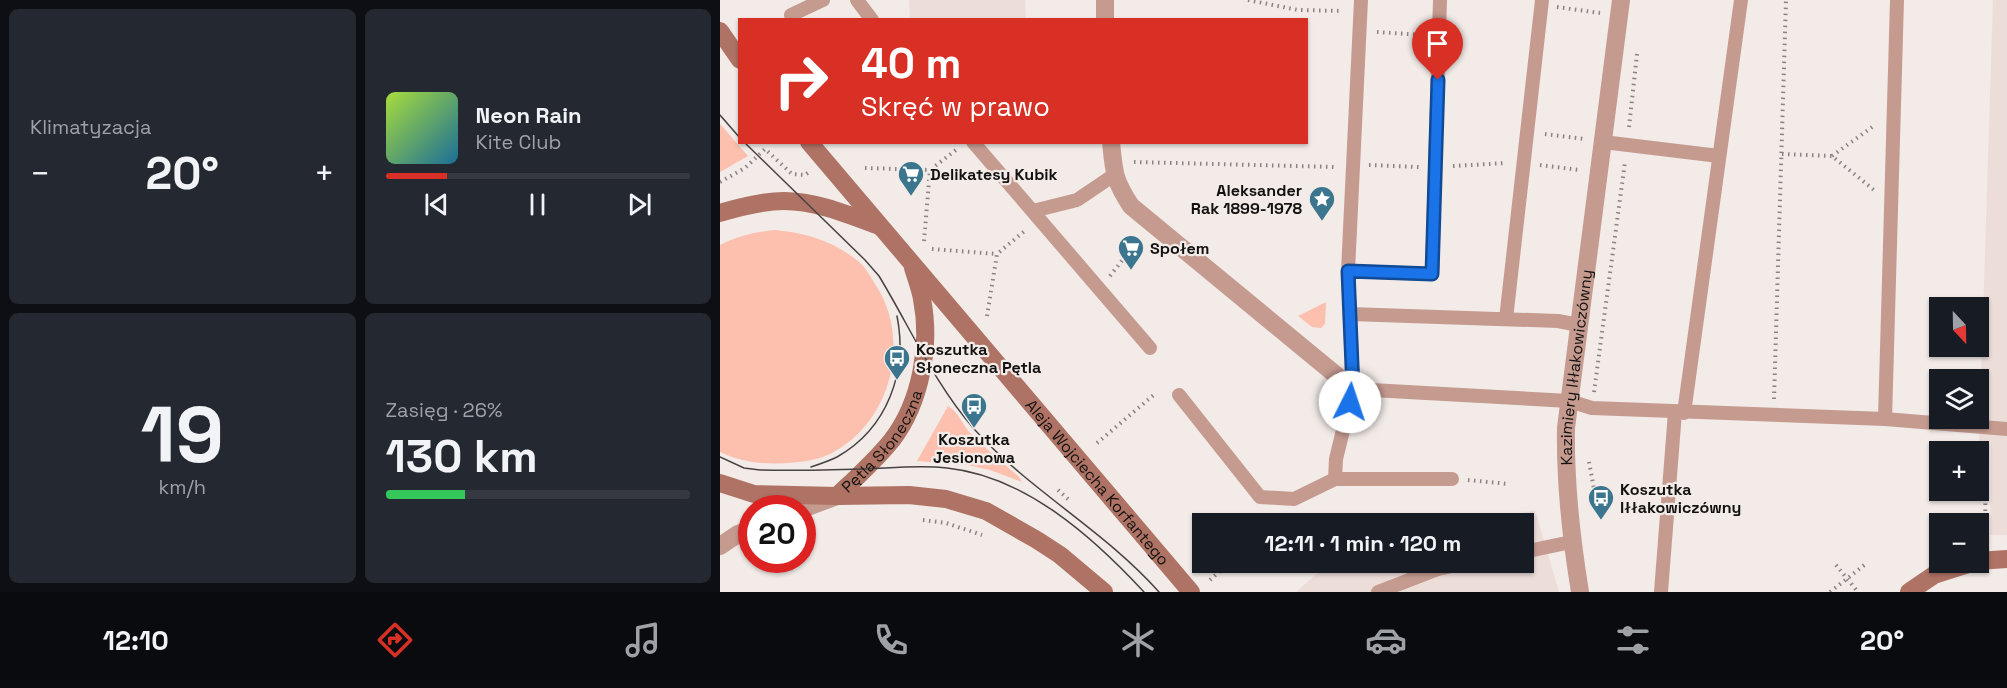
<!DOCTYPE html>
<html lang="pl">
<meta charset="utf-8">
<style>
:root{--surface:#171b24;--page:#242831;--text:#f1f3f6;--muted:#9ea1a6;--line:#363941;--accent:#d93025}
body{margin:0;font-family:"Space Grotesk",sans-serif;background:var(--page);color:var(--text);height:100vh;display:flex;flex-direction:column;font-size:22px;white-space:nowrap}
*{box-sizing:border-box;margin:0}
p{font-size:20px;color:var(--muted)}
.icon{flex:none;width:33px;height:33px;fill:none;stroke:currentColor;stroke-width:2;stroke-linecap:round;stroke-linejoin:round}
.map{position:relative;flex:1;overflow:hidden}
.sheet{display:flex;flex-direction:column;gap:9px;padding:9px;background:#0d0f14;width:720px}
.sheet>*{flex:none}
.banner{position:absolute;left:18px;top:18px;width:570px;height:126px;border-radius:0px;box-shadow:0 2px 4px #0004;background:#d93025;color:#fff;overflow:hidden}
.needle{width:39px;rotate:158deg}
.buttons{position:absolute;left:1209px;top:297px;display:grid;gap:12px}
.buttons a{display:grid;place-items:center;width:60px;height:60px;border-radius:0px;background:var(--surface);box-shadow:0 2px 4px #0004;font-size:30px}
.speed{position:absolute;left:18px;top:495px;display:flex;gap:12px;font-size:30px;font-weight:700;text-align:center}
.speed>*{display:grid;place-content:center;width:78px;height:78px;border-radius:50%;background:var(--surface);box-shadow:0 2px 4px #0004;line-height:1}
.speed .limit{border:9px solid #d22;background:#fff;color:#111}
.pin{position:absolute;display:grid;place-items:center;width:51px;height:51px;color:#fff;margin:-62px -26px;border-radius:50% 50% 50% 0;rotate:-45deg;box-shadow:0 0 6px #0007}
.pin .icon{rotate:45deg}
.me{position:absolute;width:66px;margin:-33px;rotate:4deg;stroke-linejoin:round;filter:drop-shadow(0 0 4px #0008)}
.turn{display:flex;align-items:center;gap:21px;height:126px;padding:0 24px;font-size:27px}
.turn .icon{width:78px;height:78px;stroke-width:2.5}
.turn b{display:block;font-size:42px;line-height:51px}
.big{font-size:45px;font-weight:600;line-height:1.1}
.sheet .tile{flex:1;display:flex;flex-direction:column;justify-content:center;gap:9px;min-width:0;padding:0 21px;border-radius:9px;background:var(--page)}
.sheet .dial{align-items:center;gap:0}
.dial b{font-size:78px;line-height:1}
.song{display:flex;align-items:center;gap:18px}
.cover{width:72px;height:72px;border-radius:9px;background:linear-gradient(135deg,hsl(80 70% 55%),hsl(200 70% 35%))}
.played{height:6px;border-radius:3px;background:linear-gradient(90deg,var(--accent) 20%,var(--line) 20%)}
.keys{display:flex;justify-content:space-around;direction:ltr}
.heat{display:flex;justify-content:space-between;align-items:center;font-size:33px;direction:ltr}
.charge{height:9px;border-radius:4px;background:linear-gradient(90deg,#34c759 26%,var(--line) 0)}
.sheet .tiles{flex:1;display:grid;gap:9px;grid-template-columns:repeat(2,1fr)}
.trip{position:absolute;left:472px;top:513px;width:342px;height:60px;border-radius:0px;background:var(--surface);box-shadow:0 2px 4px #0004;font-weight:600;line-height:60px;text-align:center}
.menu{display:flex;height:96px;justify-content:space-around;align-items:center;background:#090b0e;color:var(--muted)}
.menu .icon{width:42px;height:42px}
.menu .on{color:var(--accent)}
.menu b{font-size:27px;color:var(--text)}
main{display:flex;flex:1;min-height:0}
.map>svg:first-child{display:block}
</style>
<main>
<section class="sheet">
<div class="tiles">
<div class="tile"><p>Klimatyzacja</p>
<div class="heat"><a>−</a><b class="big">20°</b><a>+</a></div>
</div>
<div class="tile">
<div class="song"><i class="cover"></i><div><b>Neon Rain</b><p>Kite Club</p></div></div>
<div class="played"></div>
<div class="keys"><svg class="icon" aria-label="previous" viewBox="0 0 24 24"><path d="M18 5L8 12l10 7zM5 5v14"/></svg><svg class="icon" aria-label="pause" viewBox="0 0 24 24"><path d="M8 5v14M16 5v14"/></svg><svg class="icon" aria-label="next" viewBox="0 0 24 24"><path d="M6 5l10 7-10 7zM19 5v14"/></svg></div>
</div>
<div class="tile dial"><b>19</b><p>km/h</p></div>
<div class="tile"><p>Zasięg · 26%</p><b class="big">130 km</b><div class="charge"></div></div>
</div>
</section>
<div class="map">
<svg width="1287" height="592" viewBox="0 0 1287 592">
<rect width="100%" height="100%" fill="#f2ebe8"/>
<g fill="#edddd9">
<polygon points="189,0 305,0 306,19 190,19"/>
<polygon points="1273,0 1287,0 1287,535 1270,535 1271,442 1259,442"/>
<polygon points="815,510 839,592 576,592 600,571 628,563 804,562 804,524 756,523"/>
</g>
<g fill="#fdbfae">
<polygon points="0,124 28,156 0,172"/>
<path d="M55,230C86,233 114,241 139,262C146,268 150,276 155,284C194,342 169,430 103,457C91,461 79,462 67,463C44,465 21,462 0,452V245C18,236 35,232 55,230Z"/>
<polygon points="606,302 605,324 601,328 592,327 578,316"/>
<path d="M228,406C238,412 242,423 249,432C265,448 282,462 299,477L302,482L270,470L247,465L197,461Z"/>
</g>
<g fill="none" stroke-linecap="round" stroke-linejoin="round">
<g stroke="#898482" stroke-width="4" stroke-dasharray="1.5 4.5" stroke-linecap="butt">
<polyline points="528,0 578,10 623,11"/>
<polyline points="837,7 880,13"/>
<polyline points="657,32 703,35"/>
<polyline points="909,127 917,54"/>
<polyline points="825,134 865,139"/>
<polyline points="1062,154 1112,156 1154,190"/>
<polyline points="1112,156 1155,125"/>
<polyline points="414,162 616,167"/>
<polyline points="649,165 699,167"/>
<polyline points="820,165 860,170"/>
<polyline points="733,166 786,163"/>
<polyline points="145,168 210,170 236,150"/>
<polyline points="0,182 25,168 45,149 72,174 85,175 89,172"/>
<polyline points="204,241 210,170"/>
<polyline points="212,249 277,254"/>
<polyline points="390,276 419,239"/>
<polyline points="267,316 277,254 307,229"/>
<polyline points="874,392 905,162"/>
<polyline points="1054,399 1066,0"/>
<polyline points="377,443 436,393"/>
<polyline points="869,462 877,505"/>
<polyline points="748,480 789,484"/>
<polyline points="338,490 349,500"/>
<polyline points="203,520 226,523 262,535"/>
<polyline points="559,524 568,516"/>
<polyline points="1265,541 1266,443"/>
<polyline points="1116,565 1138,592"/>
<polyline points="490,580 510,562"/>
<polyline points="1110,592 1147,563"/>
</g>
<g stroke="#c59b90" stroke-width="14">
<polyline points="137,0 152,20"/>
<polyline points="71,15 103,0"/>
<polyline points="253,142 430,348"/>
<polyline points="883,142 999,156"/>
<polyline points="313,211 357,200 394,175"/>
<polyline points="628,271 712,274 720,0"/>
<polyline points="630,314 838,321 859,325"/>
<polyline points="786,319 822,0"/>
<polyline points="633,389 849,401 872,408 1165,419 1287,429"/>
<polyline points="459,395 540,497 574,499 615,479 732,479"/>
<polyline points="964,413 1021,0"/>
<polyline points="1165,419 1177,0"/>
<polyline points="615,479 616,459 633,389 628,271 641,0"/>
<polyline points="804,552 851,542"/>
<polyline points="658,592 718,569 751,562"/>
<polyline points="941,592 955,412"/>
</g>
<g stroke="#c59b90" stroke-width="18">
<polyline points="385,0 385,20"/>
<path d="M391,142C394,173 394,180 411,206L633,389"/>
<polyline points="82,509 117,496"/>
<polyline points="0,546 18,534 32,529"/>
<path id="s1" d="M860,592C851,537 845,484 846,428L901,0"/>
</g>
<g stroke="#ae7364" stroke-width="18">
<polyline points="0,31 20,60"/>
<path id="s2" d="M89,142L471,592"/>
<path d="M0,213C20,207 43,201 64,201C96,201 129,215 159,226"/>
<polyline points="0,483 34,494 117,496 189,495 226,499 266,511 317,540 340,555 384,592"/>
<path id="s3" d="M117,496C136,478 156,460 172,440C201,402 211,345 202,299C200,288 196,278 193,268"/>
<polyline points="1258,561 1287,559"/>
<polyline points="1189,592 1214,575 1255,562"/>
</g>
<g stroke="#474342" stroke-width="1.5">
<polyline points="0,115 20,138"/>
<path d="M24,142L145,260L159,276C190,327 215,385 255,430C310,491 384,530 439,592"/>
<path d="M0,457L24,468L40,470C75,471 110,470 145,469C172,468 200,465 227,468C305,476 373,537 424,592"/>
<path d="M91,467C100,464 109,461 117,457C168,428 188,371 177,316"/>
</g>
</g>
<g fill="none" stroke-linecap="round" stroke-linejoin="round">
<g stroke="#114b97" stroke-width="15">
<polyline id="route" points="630,402 633,389 628,271 712,274 718,80"/>
</g>
<use href="#route" stroke="#1a73e8" stroke-width="10"/>
</g>
<defs>
<g id="supermarket-pin" transform="scale(1.35)"><path d="M0 17L-7.5 6A9.5 9.5 0 1 1 7.5 6Z" fill="#3c758e" stroke="#f2ebe8"/><path d="M-6-5.5h2.5l.6 2H6L4.5 2H-2.5L-4.4-4H-6ZM-1.5 3.2a1.3 1.3 0 1 0 .1 0ZM3 3.2a1.3 1.3 0 1 0 .1 0Z" fill="#fff"/></g>
<g id="sight-pin" transform="scale(1.35)"><path d="M0 17L-7.5 6A9.5 9.5 0 1 1 7.5 6Z" fill="#3c758e" stroke="#f2ebe8"/><path d="M0-6L1.8-2.2L6-1.7L2.9 1.2L3.7 5.4L0 3.3L-3.7 5.4L-2.9 1.2L-6-1.7L-1.8-2.2Z" fill="#fff"/></g>
<g id="bus-pin" transform="scale(1.35)"><path d="M0 17L-7.5 6A9.5 9.5 0 1 1 7.5 6Z" fill="#3c758e" stroke="#f2ebe8"/><path d="M-5-6H5V4H4V6H2V4H-2V6H-4V4H-5ZM-3.5-4V0h7V-4ZM-3.5 1.2v1.5H-2V1.2ZM2 1.2v1.5H3.5V1.2Z" fill="#fff"/></g>
</defs>
<g fill-rule="evenodd">
<use href="#supermarket-pin" x="191" y="174"/>
<use href="#sight-pin" x="602" y="199"/>
<use href="#supermarket-pin" x="411" y="248"/>
<use href="#bus-pin" x="177" y="358"/>
<use href="#bus-pin" x="254" y="406"/>
<use href="#bus-pin" x="881" y="498"/>
</g>
<g text-anchor="middle" dominant-baseline="central" stroke-width="4.5" stroke-linejoin="round" paint-order="stroke">
<g font-size="16" font-weight="bold" fill="#141111" stroke="#f2ebe8" text-anchor="start">
<text x="210" y="174">Delikatesy Kubik</text>
<text x="582" y="190" text-anchor="end">Aleksander<tspan x="582" dy="18">Rak 1899-1978</tspan></text>
<text x="430" y="248">Społem</text>
<text x="196" y="349">Koszutka<tspan x="196" dy="18">Słoneczna Pętla</tspan></text>
<text x="254" y="439" text-anchor="middle">Koszutka<tspan x="254" dy="18">Jesionowa</tspan></text>
<text x="900" y="489">Koszutka<tspan x="900" dy="18">Iłłakowiczówny</tspan></text>
</g>
<g font-size="16" fill="#141111" stroke="#f2ebe8">
<text stroke="none"><textPath href="#s1" startOffset="226">Kazimiery Iłłakowiczówny</textPath></text>
<text stroke="none"><textPath href="#s3" startOffset="72">Pętla Słoneczna</textPath></text>
<text stroke="none"><textPath href="#s2" startOffset="446">Aleja Wojciecha Korfantego</textPath></text>
</g>
</g>
</svg>
<div class="buttons">
<a><svg class="needle" viewBox="-14 -14 28 28"><path d="M0-13l5 13h-10z" fill="#e53935"/><path d="M0 13l5-13h-10z" fill="#9ea1a6"/></svg></a>
<a><svg class="icon" aria-label="layers" viewBox="0 0 24 24"><path d="M12 4l9 5-9 5-9-5zM3 14l9 5 9-5"/></svg></a>
<a>+</a>
<a>−</a>
</div>
<div class="speed"><div class="limit">20</div></div>
<div class="pin" style="left:718px;top:80px;background:#d93025"><svg class="icon" aria-label="arrive" viewBox="0 0 24 24"><path d="M6 21V4h12l-3 4 3 4H6"/></svg></div>
<svg class="me" style="left:630px;top:402px" viewBox="-20 -20 40 40"><circle r="19" fill="#fff"/><path d="M0-13L10 11 0 6-10 11z" fill="#1a73e8"/></svg>
<div class="trip">12:11 · 1 min · 120 m</div>
<div class="banner">
<div class="turn"><svg class="icon" aria-label="right" viewBox="0 0 24 24"><path d="M7 20v-9h11M14 6l5 5-5 5"/></svg><div><b>40 m</b>Skręć w prawo</div></div>
</div>
</div>
</main>
<nav class="menu">
<b>12:10</b>
<svg class="icon on" aria-label="directions" viewBox="0 0 24 24"><path d="M12 3l9 9-9 9-9-9zM9 14v-3h6M13 9l2 2-2 2"/></svg>
<svg class="icon" aria-label="music" viewBox="0 0 24 24"><path d="M9 18V5l10-2v13"/><circle cx="6" cy="18" r="3"/><circle cx="16" cy="16" r="3"/></svg>
<svg class="icon" aria-label="phone" viewBox="0 0 24 24"><path d="M5 4h4l2 5-3 2q2 4 5 5l2-3 5 2v4C11 20 4 13 5 4z"/></svg>
<svg class="icon" aria-label="climate" viewBox="0 0 24 24"><path d="M12 3v18M4 7l16 10M4 17L20 7"/></svg>
<svg class="icon" aria-label="car" viewBox="0 0 24 24"><path d="M5 17H2v-5l4-1 3-4h7l3 4 3 1v5h-3M9 17h6M6 11h13"/><circle cx="7" cy="17" r="2"/><circle cx="17" cy="17" r="2"/></svg>
<svg class="icon" aria-label="filters" viewBox="0 0 24 24"><path d="M4 7h16M4 17h16"/><circle cx="9" cy="7" r="2"/><circle cx="15" cy="17" r="2"/></svg>
<b>20°</b>
</nav>
